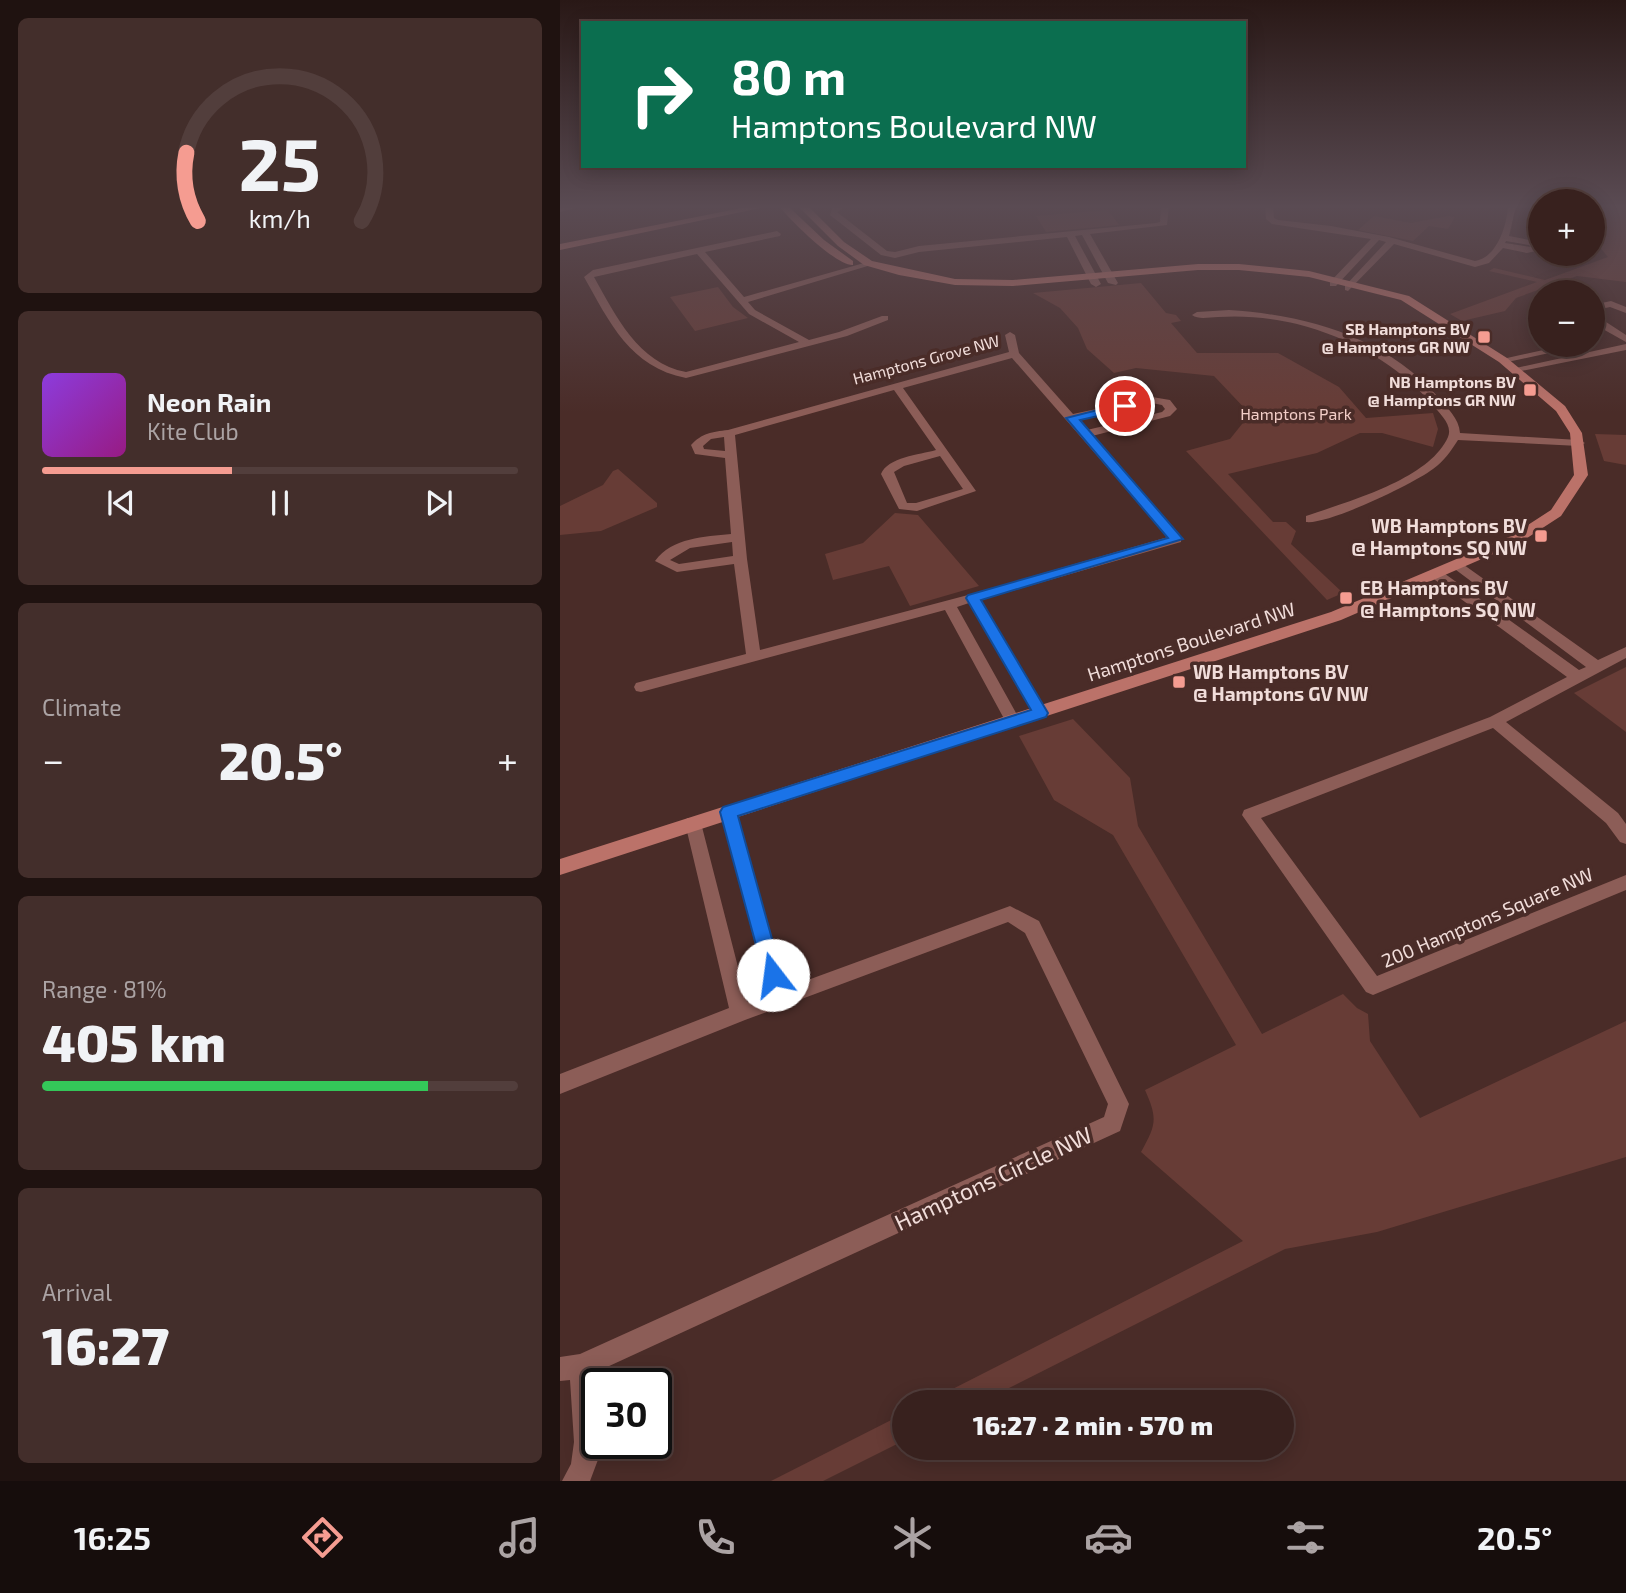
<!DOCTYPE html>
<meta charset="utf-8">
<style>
:root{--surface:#38211e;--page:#432e2b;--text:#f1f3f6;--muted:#aba3a4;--line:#523e3c;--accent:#f59c91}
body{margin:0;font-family:"Exo 2",sans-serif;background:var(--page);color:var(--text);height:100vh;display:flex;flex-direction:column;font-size:26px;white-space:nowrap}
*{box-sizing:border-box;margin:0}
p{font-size:23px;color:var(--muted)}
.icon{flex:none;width:38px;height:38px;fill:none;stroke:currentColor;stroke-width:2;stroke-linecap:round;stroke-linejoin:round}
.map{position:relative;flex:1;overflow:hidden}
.drawer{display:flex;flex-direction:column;gap:18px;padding:18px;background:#1f1210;width:560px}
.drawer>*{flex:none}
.top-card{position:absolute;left:21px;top:21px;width:665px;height:147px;border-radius:0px;box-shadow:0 4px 18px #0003,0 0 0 2px var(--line);background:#0b6e4f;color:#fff;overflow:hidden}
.fabs{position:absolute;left:968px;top:189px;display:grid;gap:14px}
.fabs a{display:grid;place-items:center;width:77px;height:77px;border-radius:50%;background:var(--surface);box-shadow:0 4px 18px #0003,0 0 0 2px var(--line);font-size:35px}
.speed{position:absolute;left:21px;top:1368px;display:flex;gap:14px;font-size:35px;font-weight:700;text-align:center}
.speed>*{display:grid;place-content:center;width:91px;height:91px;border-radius:50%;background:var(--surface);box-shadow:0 4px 18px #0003,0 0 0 2px var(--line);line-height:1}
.speed .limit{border:4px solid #111;border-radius:10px;background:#fff;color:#111}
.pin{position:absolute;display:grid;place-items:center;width:60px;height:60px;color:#fff;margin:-30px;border:4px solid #fff;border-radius:50%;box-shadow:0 2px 7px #0007}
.me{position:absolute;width:77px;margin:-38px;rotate:345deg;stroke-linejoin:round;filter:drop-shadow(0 0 5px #0008)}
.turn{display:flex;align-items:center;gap:24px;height:147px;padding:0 35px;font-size:32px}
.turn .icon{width:91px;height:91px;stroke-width:2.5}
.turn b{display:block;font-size:49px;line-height:60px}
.big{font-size:52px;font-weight:800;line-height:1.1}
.drawer .widget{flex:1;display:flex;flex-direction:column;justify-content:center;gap:10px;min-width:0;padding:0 24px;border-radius:10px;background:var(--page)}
.drawer .dial{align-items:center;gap:0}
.dial svg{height:182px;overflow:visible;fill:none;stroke:var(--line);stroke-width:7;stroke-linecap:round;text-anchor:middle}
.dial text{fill:var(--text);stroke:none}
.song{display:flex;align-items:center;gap:21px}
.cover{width:84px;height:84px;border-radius:10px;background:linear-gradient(135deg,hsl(270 70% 55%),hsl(310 70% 35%))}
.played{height:7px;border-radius:4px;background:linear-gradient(90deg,var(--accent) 40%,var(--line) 40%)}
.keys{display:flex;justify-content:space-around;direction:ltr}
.heat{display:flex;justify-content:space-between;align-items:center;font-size:38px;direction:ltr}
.charge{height:10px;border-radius:5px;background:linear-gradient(90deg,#34c759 81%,var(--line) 0)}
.trip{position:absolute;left:332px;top:1390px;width:402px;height:70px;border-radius:35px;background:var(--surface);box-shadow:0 4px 18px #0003,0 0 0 2px var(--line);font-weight:800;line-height:70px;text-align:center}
.dock{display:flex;height:112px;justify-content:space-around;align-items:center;background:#160d0c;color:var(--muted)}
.dock .icon{width:49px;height:49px}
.dock .active{color:var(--accent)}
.dock b{font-size:32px;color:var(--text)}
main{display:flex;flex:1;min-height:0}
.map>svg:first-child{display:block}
</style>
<main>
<section class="drawer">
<div class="widget dial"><svg viewBox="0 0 100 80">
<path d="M14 69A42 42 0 1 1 86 69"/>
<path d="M14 69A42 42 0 0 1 9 39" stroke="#f59c91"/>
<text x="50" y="56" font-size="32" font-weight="700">25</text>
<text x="50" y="72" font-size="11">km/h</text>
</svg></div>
<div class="widget">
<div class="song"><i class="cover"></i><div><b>Neon Rain</b><p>Kite Club</p></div></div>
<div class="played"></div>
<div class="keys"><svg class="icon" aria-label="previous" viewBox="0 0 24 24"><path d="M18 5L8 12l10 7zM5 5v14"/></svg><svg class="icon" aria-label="pause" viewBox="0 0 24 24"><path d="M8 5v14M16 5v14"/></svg><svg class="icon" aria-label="next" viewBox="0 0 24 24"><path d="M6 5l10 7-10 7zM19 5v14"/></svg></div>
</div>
<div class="widget"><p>Climate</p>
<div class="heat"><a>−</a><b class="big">20.5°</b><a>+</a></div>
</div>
<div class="widget"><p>Range · 81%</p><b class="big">405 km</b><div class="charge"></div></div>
<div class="widget"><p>Arrival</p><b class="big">16:27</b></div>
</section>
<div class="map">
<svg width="1066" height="1481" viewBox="0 0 1066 1481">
<rect width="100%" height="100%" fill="#4a2c28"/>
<g fill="#673c36">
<polygon points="1033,206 1066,206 1066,282 1017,276 956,298 945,311 902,321 890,314 977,282 929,271 934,268 985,280 1048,257 1033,239"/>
<polygon points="548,210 559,225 486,232 476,216"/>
<polygon points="814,216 851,223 888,216 895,217 888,229 869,226 853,241 798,230"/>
<polygon points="581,283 606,313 616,315 621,321 611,323 637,353 718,353 779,387 806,418 873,413 878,429 873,447 822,433 800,433 757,453 668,474 713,522 726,522 736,531 731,544 783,593 767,600 626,451 670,439 690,414 654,376 576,368 554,373 527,349 518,328 500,308 473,293"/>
<polygon points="158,287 173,307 188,318 135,331 110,297"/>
<polygon points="1035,434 1066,435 1066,465 1044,461"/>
<polygon points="58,469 97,503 97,507 41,531 0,535 0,506 43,485 53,471"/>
<polygon points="335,513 358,515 419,586 350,606 329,566 273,580 265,554 303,543"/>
<polygon points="1066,667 1066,732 1014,693"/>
<path d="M513,719L570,778L578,826L702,1034L783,994L797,1008L808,1014L810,1041L860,1118L1066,1021V1157L817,1232L725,1249L421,1402H367L683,1241L581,1152C596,1125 598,1119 585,1090L676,1045L553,835L494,800L459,736Z"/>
<polygon points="345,1413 345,1440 263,1481 211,1481"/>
</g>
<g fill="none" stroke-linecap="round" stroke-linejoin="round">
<g fill="#8c5d57" fill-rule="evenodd">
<polygon points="8,206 24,206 0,212 0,208"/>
<polygon points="273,206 286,206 277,212 327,251 335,252 359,246 596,223 600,222 601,206 609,206 607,225 530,234 558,283 556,285 548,283 522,235 515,236 541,284 536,287 531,284 507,237 359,252 335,258 321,255 270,215"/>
<path d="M705,206H713L714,218L718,220L771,226L829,237L915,261C937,258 947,225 948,206H956L949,236L975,241L980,250L967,253L943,248L929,263L915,267L834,244L788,291L785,290V286L826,242L819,240L776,286H770V282L811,239L712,224L706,219ZM946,241L969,245L971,247L945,243Z"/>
<path d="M217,231L221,234L220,236L145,252L184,297L311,261V265L188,302L195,310L249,340L279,332L322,316H328V320L287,336L126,378C70,367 50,323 24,277L33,270ZM137,254L189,314L239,342L126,372C78,363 56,316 34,277Z"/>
<polygon points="1051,301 1066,307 1066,313 1050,307 1032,311 1032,305"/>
<path d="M669,310C747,315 825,337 878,397C887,408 899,418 900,433L1019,440L1025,443L1019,446L898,440C891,451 884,461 873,469C853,484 768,525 746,522V516C786,502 869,480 888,437C893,425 880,414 873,405C837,364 791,338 737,324C712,318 684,315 658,317C649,317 639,320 632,315L637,312Z"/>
<polygon points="1032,317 1043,320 1066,335 1066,342 1032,323"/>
<path d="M450,332L455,335L459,353L513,414L592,397L610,400L617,409L610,416L532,436L621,536V542L421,600L488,713L485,717H475L409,603L397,607L461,722L458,726H448L385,610L81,692L76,691L74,687L76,683L186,654L174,564L117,572L95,561C113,537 144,537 171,534L165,458L135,454L131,445C142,433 152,432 168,430L449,352L445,335ZM452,358L608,537L408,595L200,650L187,559L175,435L334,390L376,450C359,455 328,457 321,474L339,509L357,511L416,491L343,388ZM592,403L602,405L605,409L602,412L527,430L518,420ZM164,437L165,451L144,449L143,446L151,439ZM380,456L403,489L356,503H347L334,472L344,466ZM172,542L173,556L119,564L110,560L130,548Z"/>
<polygon points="1066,344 1066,350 956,372 951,369"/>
<polygon points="1006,345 1026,345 943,363 938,360"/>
<polygon points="897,560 1038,660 1066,647 1066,658 946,722 1058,813 1066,824 1066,844 1060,842 1046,823 933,728 701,818 817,976 1066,875 1066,890 813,995 806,992 682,815 684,810 930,717 1007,677 871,577 871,571 881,571 1019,670 1026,667 892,567 890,564"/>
<polygon points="169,805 175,807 177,812 226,988 450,906 479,921 569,1104 560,1131 34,1373 37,1444 40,1444 39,1457 30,1481 2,1481 11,1464 14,1442 10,1380 0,1381 0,1357 20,1354 544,1117 548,1104 465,933 448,922 185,1020 0,1094 0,1074 169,1008 125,823 127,818 139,818 141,823 187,1002 208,994 161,812 163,807"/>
</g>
<g fill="#bb7269" fill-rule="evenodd">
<polygon points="192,206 210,206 0,250 0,244"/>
<path d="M219,206H228L264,240L293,261V265C276,266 230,220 219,206Z"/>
<polygon points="238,206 248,206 284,242 312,261 395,279 453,280 638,264 679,264 749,271 849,296 947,358 1005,406 1022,433 1028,475 1001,516 961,542 781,620 0,875 0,859 771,612 951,536 991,510 1014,475 1010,433 996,411 939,362 841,300 749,277 679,270 638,270 453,286 395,285 339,275 304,265 278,246"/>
</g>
</g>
<linearGradient id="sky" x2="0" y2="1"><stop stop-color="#291816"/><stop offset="0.5" stop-color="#5a4b53"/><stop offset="1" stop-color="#5a4b53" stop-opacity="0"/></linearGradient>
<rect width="1066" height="413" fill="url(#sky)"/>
<polygon fill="#1a73e8" stroke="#114b97" stroke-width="2" points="565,403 571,406 569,409 520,420 623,539 421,600 488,713 486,717 178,816 222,975 220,982 213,984 206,982 160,812 163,807 471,710 406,598 408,595 608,538 506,418"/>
<g fill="#f59c91" stroke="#4a2c28" stroke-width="2.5">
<rect x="917" y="330" width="14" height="14" rx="3.5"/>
<rect x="963" y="383" width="14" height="14" rx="3.5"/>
<rect x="974" y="529" width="14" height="14" rx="3.5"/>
<rect x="779" y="591" width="14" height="14" rx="3.5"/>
<rect x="612" y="675" width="14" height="14" rx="3.5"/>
</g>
<g text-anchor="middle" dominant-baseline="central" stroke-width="7" stroke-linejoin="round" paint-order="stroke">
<g font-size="16" font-weight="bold" fill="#f1ddda" stroke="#4a2c28" text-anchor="end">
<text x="910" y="328">SB Hamptons BV<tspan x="910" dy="18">@ Hamptons GR NW</tspan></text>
<text x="956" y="381">NB Hamptons BV<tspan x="956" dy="18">@ Hamptons GR NW</tspan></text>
</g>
<g font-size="16" fill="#f1ddda" stroke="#4a2c28">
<text transform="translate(366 359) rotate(-15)">Hamptons Grove NW</text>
</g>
<g font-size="16" fill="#f3cec8" stroke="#4a2c28">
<text x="736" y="413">Hamptons Park</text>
</g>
<g font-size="19" font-weight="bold" fill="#f1ddda" stroke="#4a2c28" text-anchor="start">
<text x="967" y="525" text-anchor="end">WB Hamptons BV<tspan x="967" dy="22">@ Hamptons SQ NW</tspan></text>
<text x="800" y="587">EB Hamptons BV<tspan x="800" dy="22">@ Hamptons SQ NW</tspan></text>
<text x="633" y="671">WB Hamptons BV<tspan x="633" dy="22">@ Hamptons GV NW</tspan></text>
</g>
<g font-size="19" fill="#f1ddda" stroke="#4a2c28">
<text transform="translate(631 641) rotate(-18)">Hamptons Boulevard NW</text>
<text transform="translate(927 917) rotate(-23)">200 Hamptons Square NW</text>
</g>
<g font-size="23" fill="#f1ddda" stroke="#4a2c28">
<text transform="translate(433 1178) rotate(-25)">Hamptons Circle NW</text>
</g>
</g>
</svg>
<div class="fabs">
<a>+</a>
<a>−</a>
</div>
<div class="speed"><div class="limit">30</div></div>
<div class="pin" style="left:565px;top:406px;background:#d93025"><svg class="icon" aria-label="arrive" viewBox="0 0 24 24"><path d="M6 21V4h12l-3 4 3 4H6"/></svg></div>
<svg class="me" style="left:213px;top:975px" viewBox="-20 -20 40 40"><circle r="19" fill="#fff"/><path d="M0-13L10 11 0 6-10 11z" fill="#1a73e8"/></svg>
<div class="trip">16:27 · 2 min · 570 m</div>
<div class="top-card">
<div class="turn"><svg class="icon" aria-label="right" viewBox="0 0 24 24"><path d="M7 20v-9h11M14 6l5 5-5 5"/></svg><div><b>80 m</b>Hamptons Boulevard NW</div></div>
</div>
</div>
</main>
<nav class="dock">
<b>16:25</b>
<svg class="icon active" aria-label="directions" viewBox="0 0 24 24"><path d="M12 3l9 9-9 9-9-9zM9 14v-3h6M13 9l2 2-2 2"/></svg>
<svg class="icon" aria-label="music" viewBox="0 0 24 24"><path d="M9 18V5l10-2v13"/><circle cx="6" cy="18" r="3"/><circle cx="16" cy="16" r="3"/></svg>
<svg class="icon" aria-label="phone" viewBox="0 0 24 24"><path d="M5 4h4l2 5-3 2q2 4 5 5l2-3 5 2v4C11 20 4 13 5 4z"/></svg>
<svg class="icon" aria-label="climate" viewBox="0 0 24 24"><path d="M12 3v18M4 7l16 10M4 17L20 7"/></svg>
<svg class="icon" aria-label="car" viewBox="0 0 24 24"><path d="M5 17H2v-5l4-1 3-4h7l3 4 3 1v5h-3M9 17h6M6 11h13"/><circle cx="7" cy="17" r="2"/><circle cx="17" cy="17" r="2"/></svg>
<svg class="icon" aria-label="filters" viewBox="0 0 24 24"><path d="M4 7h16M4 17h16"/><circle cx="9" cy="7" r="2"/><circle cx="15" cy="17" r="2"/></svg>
<b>20.5°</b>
</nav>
